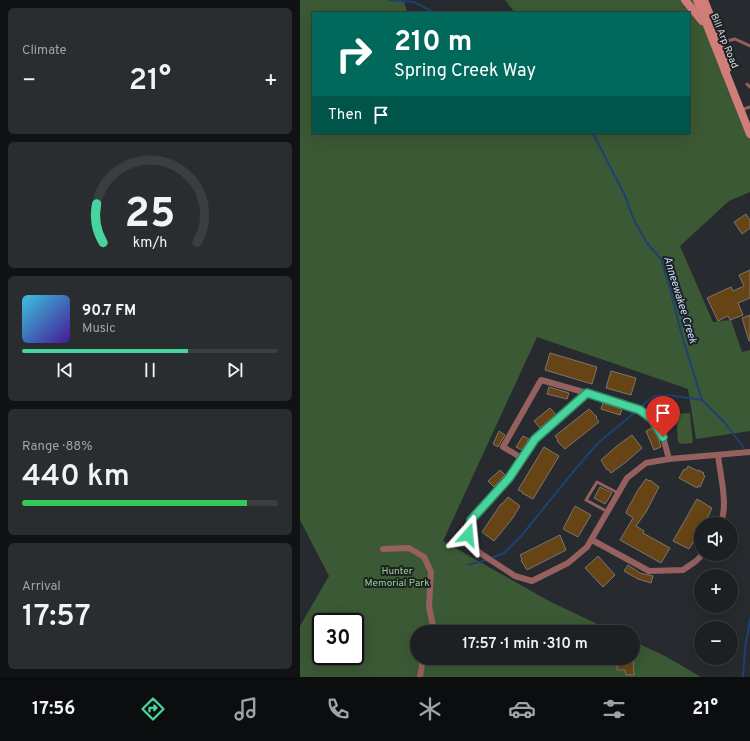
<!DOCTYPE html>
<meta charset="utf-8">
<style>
:root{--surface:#1d2023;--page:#2a2d30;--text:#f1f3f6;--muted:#a0a3a6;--line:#3b3e41;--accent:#48d49d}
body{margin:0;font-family:Overpass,sans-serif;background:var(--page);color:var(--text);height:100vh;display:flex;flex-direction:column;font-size:15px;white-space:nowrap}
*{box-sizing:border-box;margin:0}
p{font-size:13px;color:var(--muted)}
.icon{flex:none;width:22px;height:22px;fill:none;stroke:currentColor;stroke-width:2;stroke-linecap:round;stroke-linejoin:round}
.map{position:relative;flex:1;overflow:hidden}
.side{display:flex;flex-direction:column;gap:8px;padding:8px;background:#101213;width:300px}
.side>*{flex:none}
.banner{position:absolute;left:12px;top:12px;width:378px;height:122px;border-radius:0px;box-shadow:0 4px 16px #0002,0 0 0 1px var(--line);background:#00695c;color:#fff;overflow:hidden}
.controls{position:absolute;left:394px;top:517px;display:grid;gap:8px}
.controls a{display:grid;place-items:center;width:44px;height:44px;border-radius:50%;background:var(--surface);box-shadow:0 4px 16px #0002,0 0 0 1px var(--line);font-size:20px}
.speed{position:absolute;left:12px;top:613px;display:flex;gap:8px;font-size:20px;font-weight:700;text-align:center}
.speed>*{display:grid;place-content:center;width:52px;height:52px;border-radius:50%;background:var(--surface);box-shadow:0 4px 16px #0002,0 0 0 1px var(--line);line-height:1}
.speed .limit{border:2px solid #111;border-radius:6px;background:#fff;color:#111}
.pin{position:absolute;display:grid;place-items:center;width:34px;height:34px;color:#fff;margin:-41px -17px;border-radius:50% 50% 50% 0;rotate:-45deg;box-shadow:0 0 4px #0007}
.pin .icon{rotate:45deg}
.me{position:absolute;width:44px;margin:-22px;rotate:18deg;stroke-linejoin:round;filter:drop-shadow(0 0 3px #0008)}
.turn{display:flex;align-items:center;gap:14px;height:84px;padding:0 16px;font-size:18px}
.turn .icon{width:52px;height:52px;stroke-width:2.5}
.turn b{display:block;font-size:28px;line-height:34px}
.then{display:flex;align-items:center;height:38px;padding:0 16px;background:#0003;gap:8px;font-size:15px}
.big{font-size:30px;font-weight:600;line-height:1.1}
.side .widget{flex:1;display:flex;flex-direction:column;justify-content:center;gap:6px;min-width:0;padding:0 14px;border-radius:6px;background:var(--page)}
.side .dial{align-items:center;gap:0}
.dial svg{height:104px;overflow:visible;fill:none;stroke:var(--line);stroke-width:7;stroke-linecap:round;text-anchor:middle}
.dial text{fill:var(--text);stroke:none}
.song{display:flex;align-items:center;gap:12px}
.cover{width:48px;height:48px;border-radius:6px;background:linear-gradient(135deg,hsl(190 70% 55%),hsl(260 70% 35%))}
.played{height:4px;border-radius:2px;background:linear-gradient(90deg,var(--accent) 65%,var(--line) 65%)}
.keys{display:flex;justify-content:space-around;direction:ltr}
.heat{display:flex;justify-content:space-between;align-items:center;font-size:22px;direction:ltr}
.charge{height:6px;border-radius:3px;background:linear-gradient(90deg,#34c759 88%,var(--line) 0)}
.trip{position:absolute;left:110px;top:625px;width:230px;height:40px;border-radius:20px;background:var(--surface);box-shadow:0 4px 16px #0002,0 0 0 1px var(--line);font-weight:600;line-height:40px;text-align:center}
.dock{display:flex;height:64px;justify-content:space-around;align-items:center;background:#0c0d0e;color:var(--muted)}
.dock .icon{width:28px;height:28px}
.dock .current{color:var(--accent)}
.dock b{font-size:18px;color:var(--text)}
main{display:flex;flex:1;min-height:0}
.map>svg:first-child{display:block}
</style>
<main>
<section class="side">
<div class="widget"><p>Climate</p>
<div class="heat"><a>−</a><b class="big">21°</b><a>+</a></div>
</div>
<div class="widget dial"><svg viewBox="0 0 100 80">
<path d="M14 69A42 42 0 1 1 86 69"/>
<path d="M14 69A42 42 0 0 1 9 39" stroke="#48d49d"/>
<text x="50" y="56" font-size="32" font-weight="700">25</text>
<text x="50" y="72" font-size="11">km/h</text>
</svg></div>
<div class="widget">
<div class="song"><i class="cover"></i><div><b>90.7 FM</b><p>Music</p></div></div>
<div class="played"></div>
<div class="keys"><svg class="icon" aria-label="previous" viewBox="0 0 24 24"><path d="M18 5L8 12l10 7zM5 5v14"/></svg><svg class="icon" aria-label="pause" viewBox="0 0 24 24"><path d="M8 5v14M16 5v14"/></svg><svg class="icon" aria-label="next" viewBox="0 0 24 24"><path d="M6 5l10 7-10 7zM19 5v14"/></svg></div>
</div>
<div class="widget"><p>Range · 88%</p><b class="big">440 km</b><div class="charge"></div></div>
<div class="widget"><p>Arrival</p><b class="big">17:57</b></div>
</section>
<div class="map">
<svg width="450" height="677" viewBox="0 0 450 677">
<rect width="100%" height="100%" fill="#272a2f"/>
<g fill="#3b5934" fill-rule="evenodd">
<path d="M0,0H104L107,13H13V133H389V13H215L205,0H397L450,134V192L429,201L380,246L413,322L431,320L442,352L450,350V431L396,439L388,389L237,337L143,541L249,601L314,632H117V658H333V641L365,656L401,677H0V626L29,576L0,520ZM21,622H55V656H21Z"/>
<polygon points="390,413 393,443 381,444 378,442 376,414"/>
</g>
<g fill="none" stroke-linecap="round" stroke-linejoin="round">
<g stroke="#1e4174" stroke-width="2">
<polyline points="89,0 114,2 135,13"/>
<polyline points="291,133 295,137 325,196 334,220 347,243 361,259 371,292 382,336 402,400 425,423 444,448"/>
<polyline points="342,406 354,396 368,395 402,400"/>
<polyline points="194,557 204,553 222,535 277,467 298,443 334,413"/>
<polyline points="168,565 187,560"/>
<polyline points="443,677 445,648 450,620"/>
</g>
</g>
<g fill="#664415" stroke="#7b7670">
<polygon points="446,214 450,220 450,228 442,234 434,222"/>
<polygon points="450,270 450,298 438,303 443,315 430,320 428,316 418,321 407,298 431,287 433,291 444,286 439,275"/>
<polygon points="450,315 450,341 449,341 442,318"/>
<polygon points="250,353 297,367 292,384 245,370"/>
<polygon points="311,371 336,378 331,395 306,388"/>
<polygon points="249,387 269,393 267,399 247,394"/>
<polygon points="303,403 322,409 320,415 301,409"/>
<polygon points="250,408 256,415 240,428 234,421"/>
<polygon points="289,409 297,417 296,418 299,422 265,449 257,441 258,440 255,436"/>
<polygon points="352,428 358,437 361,447 354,450 346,431"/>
<polygon points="199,431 205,435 198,447 193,444"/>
<polygon points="332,435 342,448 326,462 311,473 308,469 307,470 301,460 318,445"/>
<polygon points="223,436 229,439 222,450 216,447"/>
<polygon points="244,447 259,456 233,499 222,493 223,492 218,490"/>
<polygon points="388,466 398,471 398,470 404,473 403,474 405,476 400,487 398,486 397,488 379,478 384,469 386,470"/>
<polygon points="200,470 205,475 194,487 188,481"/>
<polygon points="346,479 349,481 350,480 359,487 346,512 336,526 344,531 343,533 370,548 361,563 320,540 333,518 326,513 327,510 338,490"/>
<polygon points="300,487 312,493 305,504 294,498"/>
<polygon points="208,497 220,506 212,519 194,541 182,532 201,504 203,503"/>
<polygon points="397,499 412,508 405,523 401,524 397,536 389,549 373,541"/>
<polygon points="275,506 291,515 278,537 263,529"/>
<polygon points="260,535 266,550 227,570 221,560 222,559 220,555"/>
<polygon points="298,556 315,575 303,587 285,568"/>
<polygon points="328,565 340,573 353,576 351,583 338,579 324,571"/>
<polygon points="308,658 333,658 334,675 326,675 325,670 317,670 317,665 309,665"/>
</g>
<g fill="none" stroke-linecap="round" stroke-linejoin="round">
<g stroke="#95605d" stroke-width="3">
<polyline points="422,42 435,39 450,46"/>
<polyline points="447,84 450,87"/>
<polyline points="441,110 450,107"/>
<polyline points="308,512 286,500 297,482 318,493"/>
</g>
<g stroke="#95605d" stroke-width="6">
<path d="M418,455C420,474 429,507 420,524"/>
<polyline points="222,458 203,447 241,380 287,393"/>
<polyline points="369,459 363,437 352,419 340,410 287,393 235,439 209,478 171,520 168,535 174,548 183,555 215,576 232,581 268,563 287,547 327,478 346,463 369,459 450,452"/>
<polyline points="292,540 349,571 383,570 396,561 403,554"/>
<polyline points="83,549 109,548 124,557 131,572 129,607 134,630 131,632"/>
<polyline points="120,677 123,658"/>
</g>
<g stroke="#d17d79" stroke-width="8">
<polyline points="385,0 402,21"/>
<polyline points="397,0 450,134"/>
<polyline points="404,0 430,66 425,71"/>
</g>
</g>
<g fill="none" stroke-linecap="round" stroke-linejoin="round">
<g stroke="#2f8a66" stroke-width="10">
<polyline id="route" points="168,535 171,520 209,478 235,439 287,393 340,410 352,419 363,437"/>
</g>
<use href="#route" stroke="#48d49d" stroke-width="7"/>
</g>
<g text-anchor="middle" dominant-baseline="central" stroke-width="4" stroke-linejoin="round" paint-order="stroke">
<g font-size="10" fill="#d4d6d9" stroke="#1d2025">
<text transform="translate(424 41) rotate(68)">Bill Arp Road</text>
</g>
<g font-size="10" fill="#96d586" stroke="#1d2025">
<text x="97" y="571">Hunter<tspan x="97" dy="12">Memorial Park</tspan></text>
</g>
<g font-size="11" font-style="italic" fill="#c7ddfd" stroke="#1d2025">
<text transform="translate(380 300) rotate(73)">Anneewakee Creek</text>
</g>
</g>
</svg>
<div class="controls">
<a><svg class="icon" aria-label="sound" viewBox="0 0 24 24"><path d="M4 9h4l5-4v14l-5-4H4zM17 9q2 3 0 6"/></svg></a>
<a>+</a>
<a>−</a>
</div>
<div class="speed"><div class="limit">30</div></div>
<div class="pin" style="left:363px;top:437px;background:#d93025"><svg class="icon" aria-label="arrive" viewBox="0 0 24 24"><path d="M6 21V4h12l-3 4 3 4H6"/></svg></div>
<svg class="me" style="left:168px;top:535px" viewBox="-20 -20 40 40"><path d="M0-17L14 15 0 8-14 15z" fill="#48d49d" stroke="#fff" stroke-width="4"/></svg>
<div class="trip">17:57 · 1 min · 310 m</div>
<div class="banner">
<div class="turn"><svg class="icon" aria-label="right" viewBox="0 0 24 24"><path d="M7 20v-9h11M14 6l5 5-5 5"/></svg><div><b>210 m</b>Spring Creek Way</div></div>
<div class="then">Then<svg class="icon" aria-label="arrive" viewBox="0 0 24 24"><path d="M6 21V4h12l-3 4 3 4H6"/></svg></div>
</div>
</div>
</main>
<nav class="dock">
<b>17:56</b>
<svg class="icon current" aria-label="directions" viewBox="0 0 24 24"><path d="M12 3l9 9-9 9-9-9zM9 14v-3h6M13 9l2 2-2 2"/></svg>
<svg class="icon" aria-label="music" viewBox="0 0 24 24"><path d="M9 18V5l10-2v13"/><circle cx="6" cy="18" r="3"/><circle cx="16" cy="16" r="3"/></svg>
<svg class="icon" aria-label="phone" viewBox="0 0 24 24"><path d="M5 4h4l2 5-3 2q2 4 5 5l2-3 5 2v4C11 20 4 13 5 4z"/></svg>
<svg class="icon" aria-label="climate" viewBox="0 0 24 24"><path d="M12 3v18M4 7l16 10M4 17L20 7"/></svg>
<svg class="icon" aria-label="car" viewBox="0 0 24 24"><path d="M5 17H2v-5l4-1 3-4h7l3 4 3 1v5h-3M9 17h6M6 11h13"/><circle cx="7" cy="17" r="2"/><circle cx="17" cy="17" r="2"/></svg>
<svg class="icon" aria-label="filters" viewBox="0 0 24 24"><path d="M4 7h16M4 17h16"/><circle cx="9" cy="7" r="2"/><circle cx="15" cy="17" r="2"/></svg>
<b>21°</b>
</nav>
